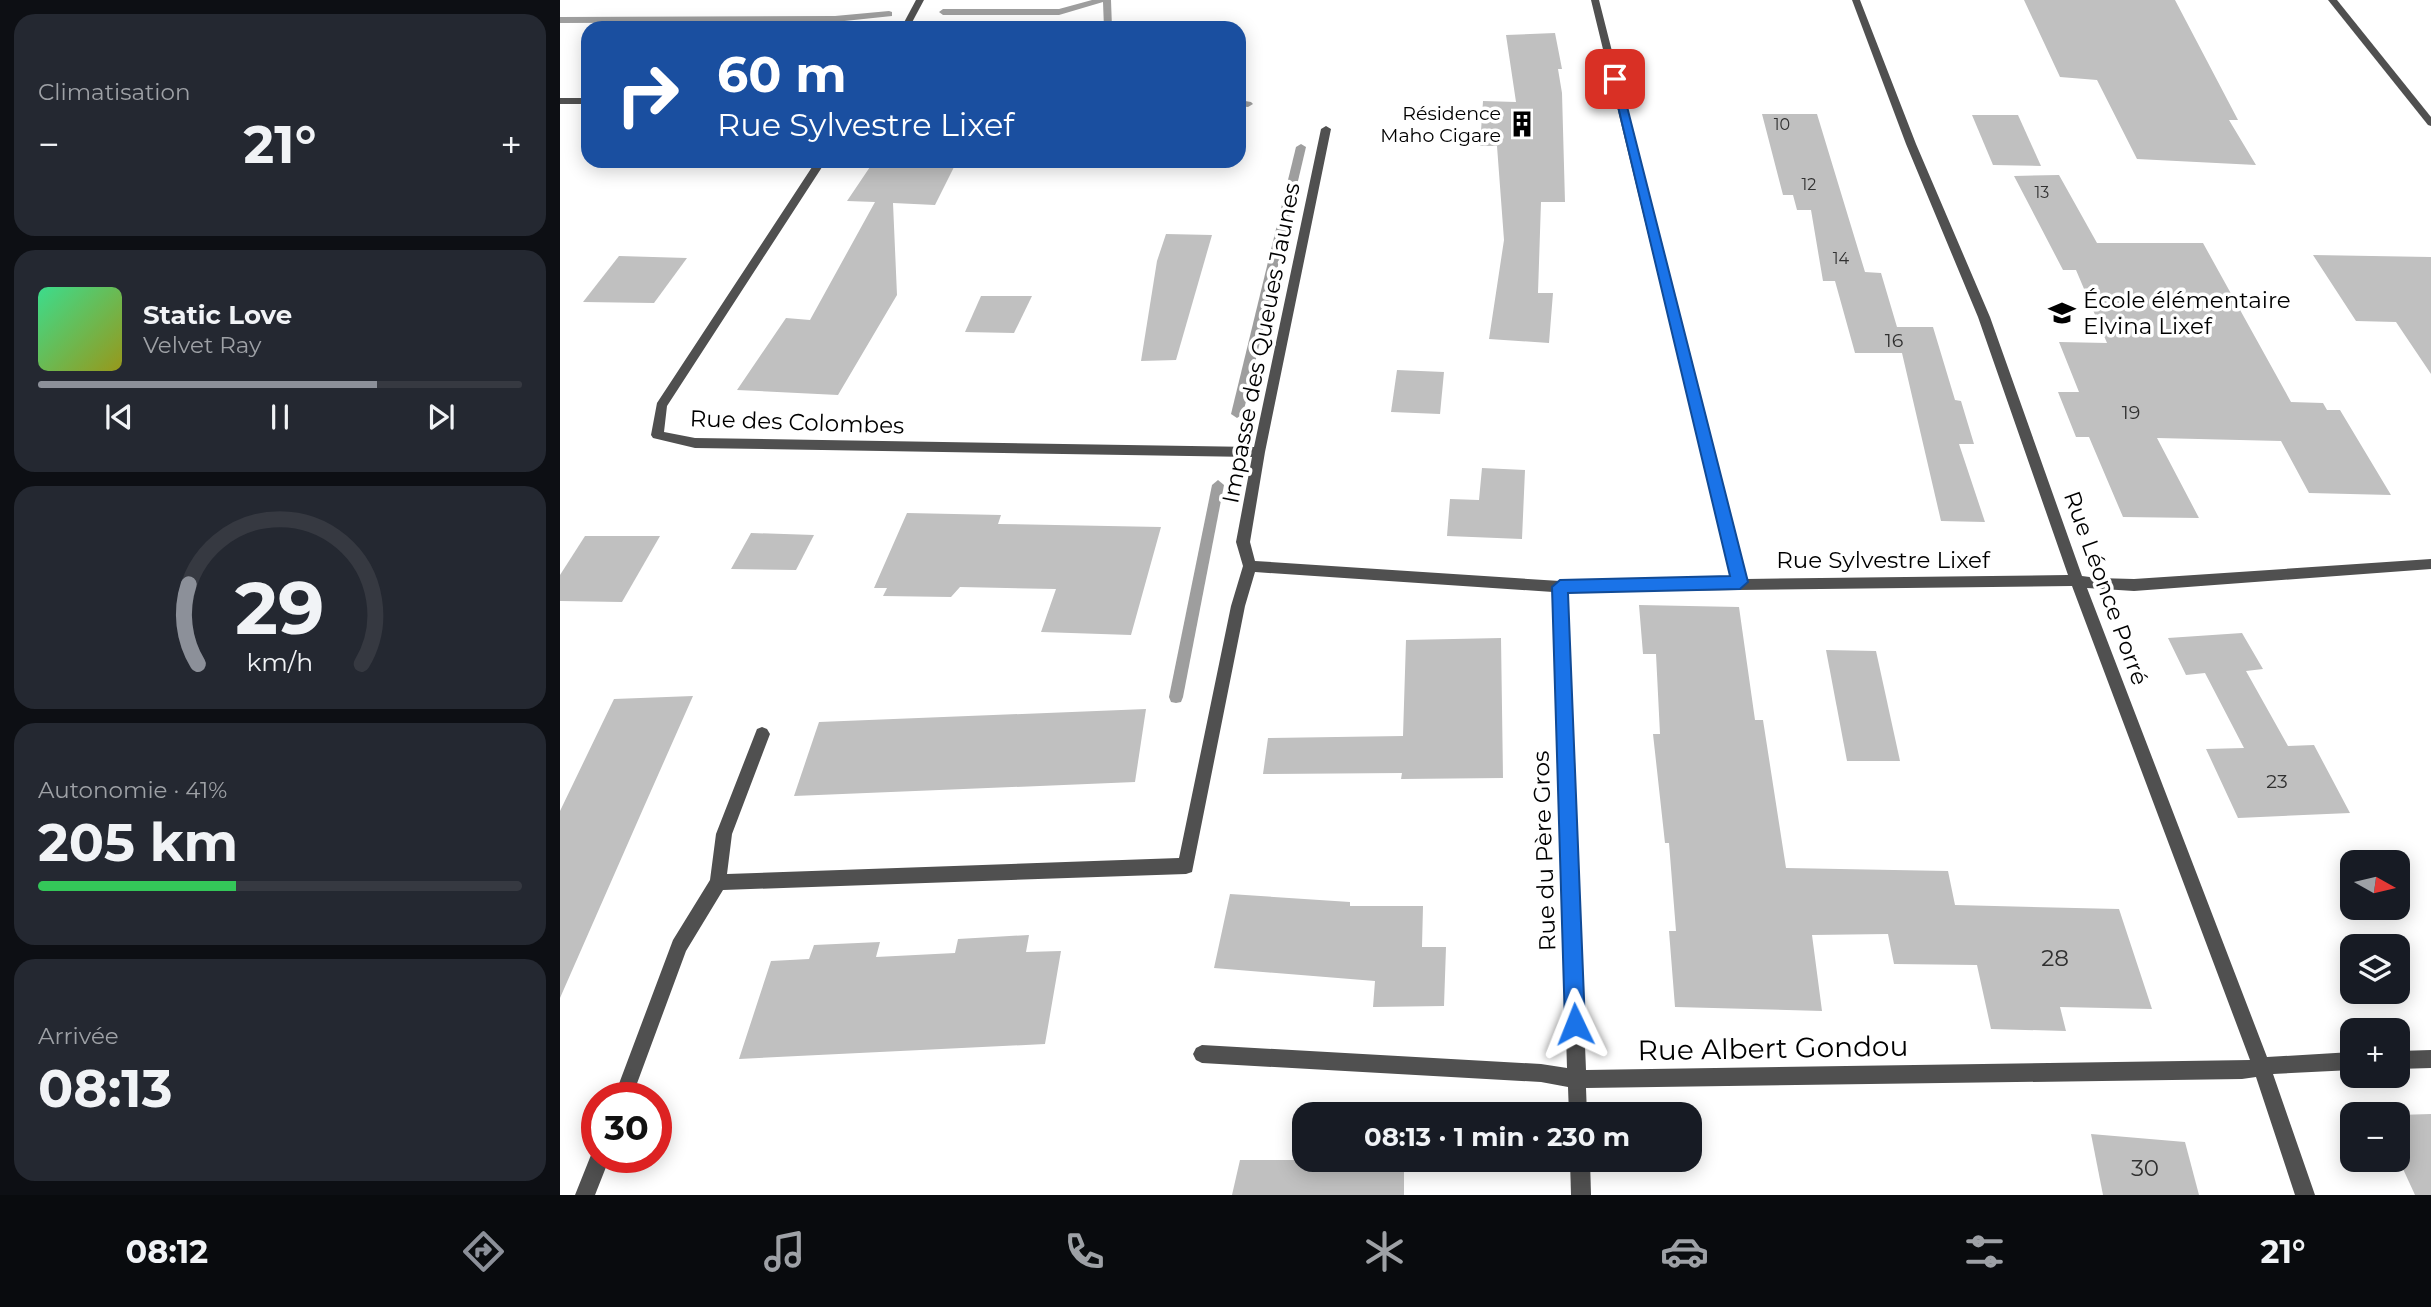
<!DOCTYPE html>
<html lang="fr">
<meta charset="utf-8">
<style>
:root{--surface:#171b24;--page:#242831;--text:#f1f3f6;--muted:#9ea1a6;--line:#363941;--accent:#8c9099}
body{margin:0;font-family:Montserrat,sans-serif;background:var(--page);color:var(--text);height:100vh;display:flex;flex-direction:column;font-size:26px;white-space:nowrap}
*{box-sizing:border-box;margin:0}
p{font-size:23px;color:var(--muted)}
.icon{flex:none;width:38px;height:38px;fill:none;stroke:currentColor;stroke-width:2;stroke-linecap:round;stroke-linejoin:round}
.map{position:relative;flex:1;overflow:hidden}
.panel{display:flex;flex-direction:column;gap:14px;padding:14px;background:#0d0f14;width:560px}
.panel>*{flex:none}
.hud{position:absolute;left:21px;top:21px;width:665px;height:147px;border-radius:21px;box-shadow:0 4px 18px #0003;background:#1a4fa0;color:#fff;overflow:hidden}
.needle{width:46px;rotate:98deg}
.controls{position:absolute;left:1780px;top:850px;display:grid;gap:14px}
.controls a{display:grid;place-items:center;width:70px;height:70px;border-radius:14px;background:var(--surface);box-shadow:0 4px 18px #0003;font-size:35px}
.speed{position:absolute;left:21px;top:1082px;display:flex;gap:14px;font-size:35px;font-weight:700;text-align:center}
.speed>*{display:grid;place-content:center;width:91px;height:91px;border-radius:50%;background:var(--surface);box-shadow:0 4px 18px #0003;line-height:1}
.speed .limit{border:10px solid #d22;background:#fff;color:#111}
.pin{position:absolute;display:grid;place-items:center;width:60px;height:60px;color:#fff;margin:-30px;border-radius:14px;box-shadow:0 4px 10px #0006}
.me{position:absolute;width:77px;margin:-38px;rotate:358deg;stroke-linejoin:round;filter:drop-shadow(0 0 5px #0008)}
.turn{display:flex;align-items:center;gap:24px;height:147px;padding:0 21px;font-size:32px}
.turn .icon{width:91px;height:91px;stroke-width:2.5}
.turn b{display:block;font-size:49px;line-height:60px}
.big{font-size:52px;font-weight:700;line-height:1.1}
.panel .tile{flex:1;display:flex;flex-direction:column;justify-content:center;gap:10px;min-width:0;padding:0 24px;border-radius:21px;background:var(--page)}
.panel .dial{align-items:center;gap:0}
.dial svg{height:182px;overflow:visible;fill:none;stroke:var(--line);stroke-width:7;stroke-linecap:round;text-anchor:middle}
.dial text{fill:var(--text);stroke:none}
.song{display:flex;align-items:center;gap:21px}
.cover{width:84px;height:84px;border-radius:10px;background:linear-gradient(135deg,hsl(150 70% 55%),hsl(60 70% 35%))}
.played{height:7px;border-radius:4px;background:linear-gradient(90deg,var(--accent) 70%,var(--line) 70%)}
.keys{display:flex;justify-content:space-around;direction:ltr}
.heat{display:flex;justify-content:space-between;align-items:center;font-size:38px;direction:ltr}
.charge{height:10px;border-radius:5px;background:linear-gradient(90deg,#34c759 41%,var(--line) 0)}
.trip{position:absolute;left:732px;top:1102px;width:410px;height:70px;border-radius:21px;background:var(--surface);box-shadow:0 4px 18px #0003;font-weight:700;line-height:70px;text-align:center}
.tabs{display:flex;height:112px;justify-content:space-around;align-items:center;background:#090b0e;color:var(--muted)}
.tabs .icon{width:49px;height:49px}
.tabs .on{color:var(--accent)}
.tabs b{font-size:32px;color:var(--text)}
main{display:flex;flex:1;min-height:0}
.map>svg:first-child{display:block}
</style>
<main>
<section class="panel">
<div class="tile"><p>Climatisation</p>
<div class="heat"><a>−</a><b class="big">21°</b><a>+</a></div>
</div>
<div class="tile">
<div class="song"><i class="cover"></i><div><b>Static Love</b><p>Velvet Ray</p></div></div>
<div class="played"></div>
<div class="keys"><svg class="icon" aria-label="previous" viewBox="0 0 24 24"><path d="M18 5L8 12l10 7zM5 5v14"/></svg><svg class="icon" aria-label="pause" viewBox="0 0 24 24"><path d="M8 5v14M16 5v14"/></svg><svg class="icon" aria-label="next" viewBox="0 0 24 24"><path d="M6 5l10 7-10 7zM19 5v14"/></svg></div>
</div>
<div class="tile dial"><svg viewBox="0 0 100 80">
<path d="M14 69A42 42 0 1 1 86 69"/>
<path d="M14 69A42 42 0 0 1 10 34" stroke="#8c9099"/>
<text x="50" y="56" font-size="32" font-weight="700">29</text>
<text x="50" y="72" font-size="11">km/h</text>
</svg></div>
<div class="tile"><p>Autonomie · 41%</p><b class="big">205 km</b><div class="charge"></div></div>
<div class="tile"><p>Arrivée</p><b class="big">08:13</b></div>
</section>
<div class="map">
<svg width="1871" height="1195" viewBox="0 0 1871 1195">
<rect width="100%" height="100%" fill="#fff"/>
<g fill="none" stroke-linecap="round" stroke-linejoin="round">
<g fill="#9e9e9e" fill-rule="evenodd">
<polygon points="532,0 551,0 552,28 544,28 543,2 499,15 383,15 379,12 383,9 499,9"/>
<polygon points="329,11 332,12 332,16 275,22 0,23 0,17 275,16"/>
<polygon points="679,100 691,102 693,104 688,107 679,106"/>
<polygon points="741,144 746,147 683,414 677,418 671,414 736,147"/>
<polygon points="658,480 664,485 623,697 621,702 616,703 611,702 609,697 652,485"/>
</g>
</g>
<g fill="#c0c0c0">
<polygon points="1464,0 1615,0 1678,120 1669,120 1696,165 1577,159 1537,80 1500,77"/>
<polygon points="995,33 1002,69 998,69 1002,93 1005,202 981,202 978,293 993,293 989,343 929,339 944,240 937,146 920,146 923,101 956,102 946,35"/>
<polygon points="1202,114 1257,114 1305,272 1321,273 1337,327 1373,327 1395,400 1401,401 1414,444 1399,444 1425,522 1381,521 1342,353 1295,353 1275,281 1263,281 1251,210 1237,210 1233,195 1223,195"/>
<polygon points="1412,115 1458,115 1481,166 1433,165"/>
<polygon points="314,161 397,161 375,205 333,203 337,295 278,395 177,390 226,318 250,320 315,202 287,201"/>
<polygon points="1499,175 1537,243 1643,243 1731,402 1763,403 1767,410 1780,410 1831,495 1749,493 1721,441 1597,438 1639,518 1563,517 1529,437 1516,437 1498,392 1519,392 1499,342 1547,343 1516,270 1503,270 1454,176"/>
<polygon points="606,234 652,235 616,360 581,361 597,261"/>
<polygon points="1753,255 1871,257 1871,374 1836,322 1796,321"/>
<polygon points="59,256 127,258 94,303 23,302"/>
<polygon points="421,296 472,296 454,333 405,332"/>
<polygon points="837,370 884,372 880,414 831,412"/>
<polygon points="922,468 965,470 962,539 887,536 890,499 919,500"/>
<polygon points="347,513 441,515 438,524 601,527 571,635 481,632 496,589 400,587 391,597 323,596 327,588 314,588"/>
<polygon points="191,533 254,535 236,570 171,569"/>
<polygon points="25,536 100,536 62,602 0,601 0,575"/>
<polygon points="1079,605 1179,607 1195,720 1203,720 1226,868 1388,871 1395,905 1559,909 1592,1009 1500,1007 1506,1031 1431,1029 1417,965 1334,964 1328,934 1252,935 1262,1011 1115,1007 1109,931 1116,931 1109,843 1105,843 1093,734 1100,734 1096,654 1083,654"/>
<polygon points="1682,633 1703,669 1686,671 1728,746 1754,745 1790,813 1678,818 1646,749 1684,748 1645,673 1626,675 1608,638"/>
<polygon points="941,638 943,778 841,779 842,773 703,774 708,738 843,736 846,640"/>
<polygon points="1266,650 1316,651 1340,761 1287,761"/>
<polygon points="133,696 83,809 0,998 0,811 54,699"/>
<polygon points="586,709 575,782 234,796 259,722"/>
<polygon points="670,894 790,902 790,906 863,906 862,947 886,947 884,1006 813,1007 815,981 654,968"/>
<polygon points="469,935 466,952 501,951 485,1044 179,1059 211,961 249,959 254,945 320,942 316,957 395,953 398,939"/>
<polygon points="1871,1114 1871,1195 1855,1195 1838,1158 1838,1115"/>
<polygon points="1531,1134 1625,1142 1639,1195 1543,1195"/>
<polygon points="680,1160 844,1160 844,1195 672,1195"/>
</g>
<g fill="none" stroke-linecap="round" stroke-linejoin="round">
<g fill="#505050" fill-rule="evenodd">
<polygon points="356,0 364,0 349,28 341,28"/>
<path d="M1031,0H1039L1186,579L1508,575L1418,317L1346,144L1292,0H1300L1356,144L1430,317L1522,576L1537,578L1574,579L1871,559V569L1574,591L1527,588L1707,1057L1792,1052V1070L1713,1074L1755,1195H1735L1696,1077L1682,1079L1026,1088L1027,1115H1009L1008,1087L981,1082L642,1063L636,1060L633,1054L636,1048L642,1045L981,1064L1007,1068L993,592L695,572L685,606L632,872L626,874L163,890L126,951L72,1097H54L113,940L150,880L156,834L197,729L202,727L207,729L210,734L172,834L167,874L619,858L671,606L683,566L676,542L692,457L135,448L93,438L91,435L97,403L256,161H266L107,406L104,432L135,438L694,447L761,129L766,126L771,129L705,452L690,542L695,561L1000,581L1172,579ZM1512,586L1690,1060L1026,1070L1007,592Z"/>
<polygon points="1768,0 1777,0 1871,117 1871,126 1868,125"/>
<rect x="0" y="98" width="28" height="6"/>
<polygon points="1871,1050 1871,1068 1838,1069 1838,1051"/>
<polygon points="37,1149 37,1157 50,1157 35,1195 15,1195 33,1150"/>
<polygon points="1010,1160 1030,1160 1031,1195 1011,1195"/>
</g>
</g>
<polygon fill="#1a73e8" stroke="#114b97" stroke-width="2" points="1051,77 1060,79 1188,582 1180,589 1008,593 1025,1024 1022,1031 1015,1034 1007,1031 1005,1024 992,587 1000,580 1170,576"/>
<defs>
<g id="building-bare" transform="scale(2.1)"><path d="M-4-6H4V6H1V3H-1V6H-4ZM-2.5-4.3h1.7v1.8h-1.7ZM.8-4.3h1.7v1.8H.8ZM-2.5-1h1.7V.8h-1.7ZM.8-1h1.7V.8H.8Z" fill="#000" stroke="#fff" stroke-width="2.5" paint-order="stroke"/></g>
<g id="school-bare" transform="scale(2.1)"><path d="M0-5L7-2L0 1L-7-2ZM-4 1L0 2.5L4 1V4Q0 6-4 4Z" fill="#000" stroke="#fff" stroke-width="2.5" paint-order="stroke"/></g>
</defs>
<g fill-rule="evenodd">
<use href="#building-bare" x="962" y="124"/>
<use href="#school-bare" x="1502" y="313"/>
</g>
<g text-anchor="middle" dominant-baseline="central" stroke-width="7" stroke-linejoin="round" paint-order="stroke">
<g font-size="16" fill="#303030">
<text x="1222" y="124">10</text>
<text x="1249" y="184">12</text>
<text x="1482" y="192">13</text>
<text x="1281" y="258">14</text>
</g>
<g font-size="19" fill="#000" stroke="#fff" text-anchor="end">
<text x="941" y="113">Résidence<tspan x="941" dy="22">Maho Cigare</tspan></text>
</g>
<g font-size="19" fill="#303030">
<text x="1334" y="340">16</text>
<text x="1571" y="412">19</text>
<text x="1717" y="781">23</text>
</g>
<g font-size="23" fill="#000" stroke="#fff" text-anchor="start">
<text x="1523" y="300">École élémentaire<tspan x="1523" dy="26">Elvina Lixef</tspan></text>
</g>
<g font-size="23" fill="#000" stroke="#fff">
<text transform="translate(701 343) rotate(-79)">Impasse des Queues Jaunes</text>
<text transform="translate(237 422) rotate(2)">Rue des Colombes</text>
<text x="1323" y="560">Rue Sylvestre Lixef</text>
<text transform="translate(1546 588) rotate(70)">Rue Léonce Porré</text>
<text transform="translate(984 851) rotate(-92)">Rue du Père Gros</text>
</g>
<g font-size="23" fill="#303030">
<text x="1495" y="958">28</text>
<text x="1585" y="1168">30</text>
</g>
<g font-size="28" fill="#000" stroke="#fff">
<text transform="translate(1213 1048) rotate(-1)">Rue Albert Gondou</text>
</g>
</g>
</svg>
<div class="controls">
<a><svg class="needle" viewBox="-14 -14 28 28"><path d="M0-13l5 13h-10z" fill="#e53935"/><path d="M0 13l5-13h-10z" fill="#9ea1a6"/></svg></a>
<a><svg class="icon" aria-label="layers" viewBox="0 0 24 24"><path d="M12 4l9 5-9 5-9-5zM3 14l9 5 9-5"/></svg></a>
<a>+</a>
<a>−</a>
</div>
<div class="speed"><div class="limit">30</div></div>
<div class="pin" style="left:1055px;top:79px;background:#d93025"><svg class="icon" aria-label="arrive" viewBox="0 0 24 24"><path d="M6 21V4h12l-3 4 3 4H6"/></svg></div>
<svg class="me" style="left:1015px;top:1024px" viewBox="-20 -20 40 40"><path d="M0-17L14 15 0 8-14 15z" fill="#1a73e8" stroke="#fff" stroke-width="4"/></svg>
<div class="trip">08:13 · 1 min · 230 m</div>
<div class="hud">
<div class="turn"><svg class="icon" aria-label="right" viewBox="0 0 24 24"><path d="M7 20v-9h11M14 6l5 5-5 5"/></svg><div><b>60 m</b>Rue Sylvestre Lixef</div></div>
</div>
</div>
</main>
<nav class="tabs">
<b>08:12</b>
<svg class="icon on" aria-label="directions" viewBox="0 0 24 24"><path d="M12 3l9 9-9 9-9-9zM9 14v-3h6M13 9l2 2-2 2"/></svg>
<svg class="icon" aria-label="music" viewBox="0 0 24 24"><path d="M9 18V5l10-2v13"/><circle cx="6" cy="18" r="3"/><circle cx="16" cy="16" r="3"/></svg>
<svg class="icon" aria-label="phone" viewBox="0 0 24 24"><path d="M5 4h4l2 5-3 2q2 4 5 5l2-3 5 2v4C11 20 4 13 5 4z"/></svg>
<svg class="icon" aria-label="climate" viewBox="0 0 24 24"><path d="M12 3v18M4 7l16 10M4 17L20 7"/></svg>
<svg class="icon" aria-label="car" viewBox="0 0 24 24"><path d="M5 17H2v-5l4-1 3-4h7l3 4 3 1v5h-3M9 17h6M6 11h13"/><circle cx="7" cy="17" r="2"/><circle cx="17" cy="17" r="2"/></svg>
<svg class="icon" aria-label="filters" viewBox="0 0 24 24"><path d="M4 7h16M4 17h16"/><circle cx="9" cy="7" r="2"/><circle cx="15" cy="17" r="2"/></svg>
<b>21°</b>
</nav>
